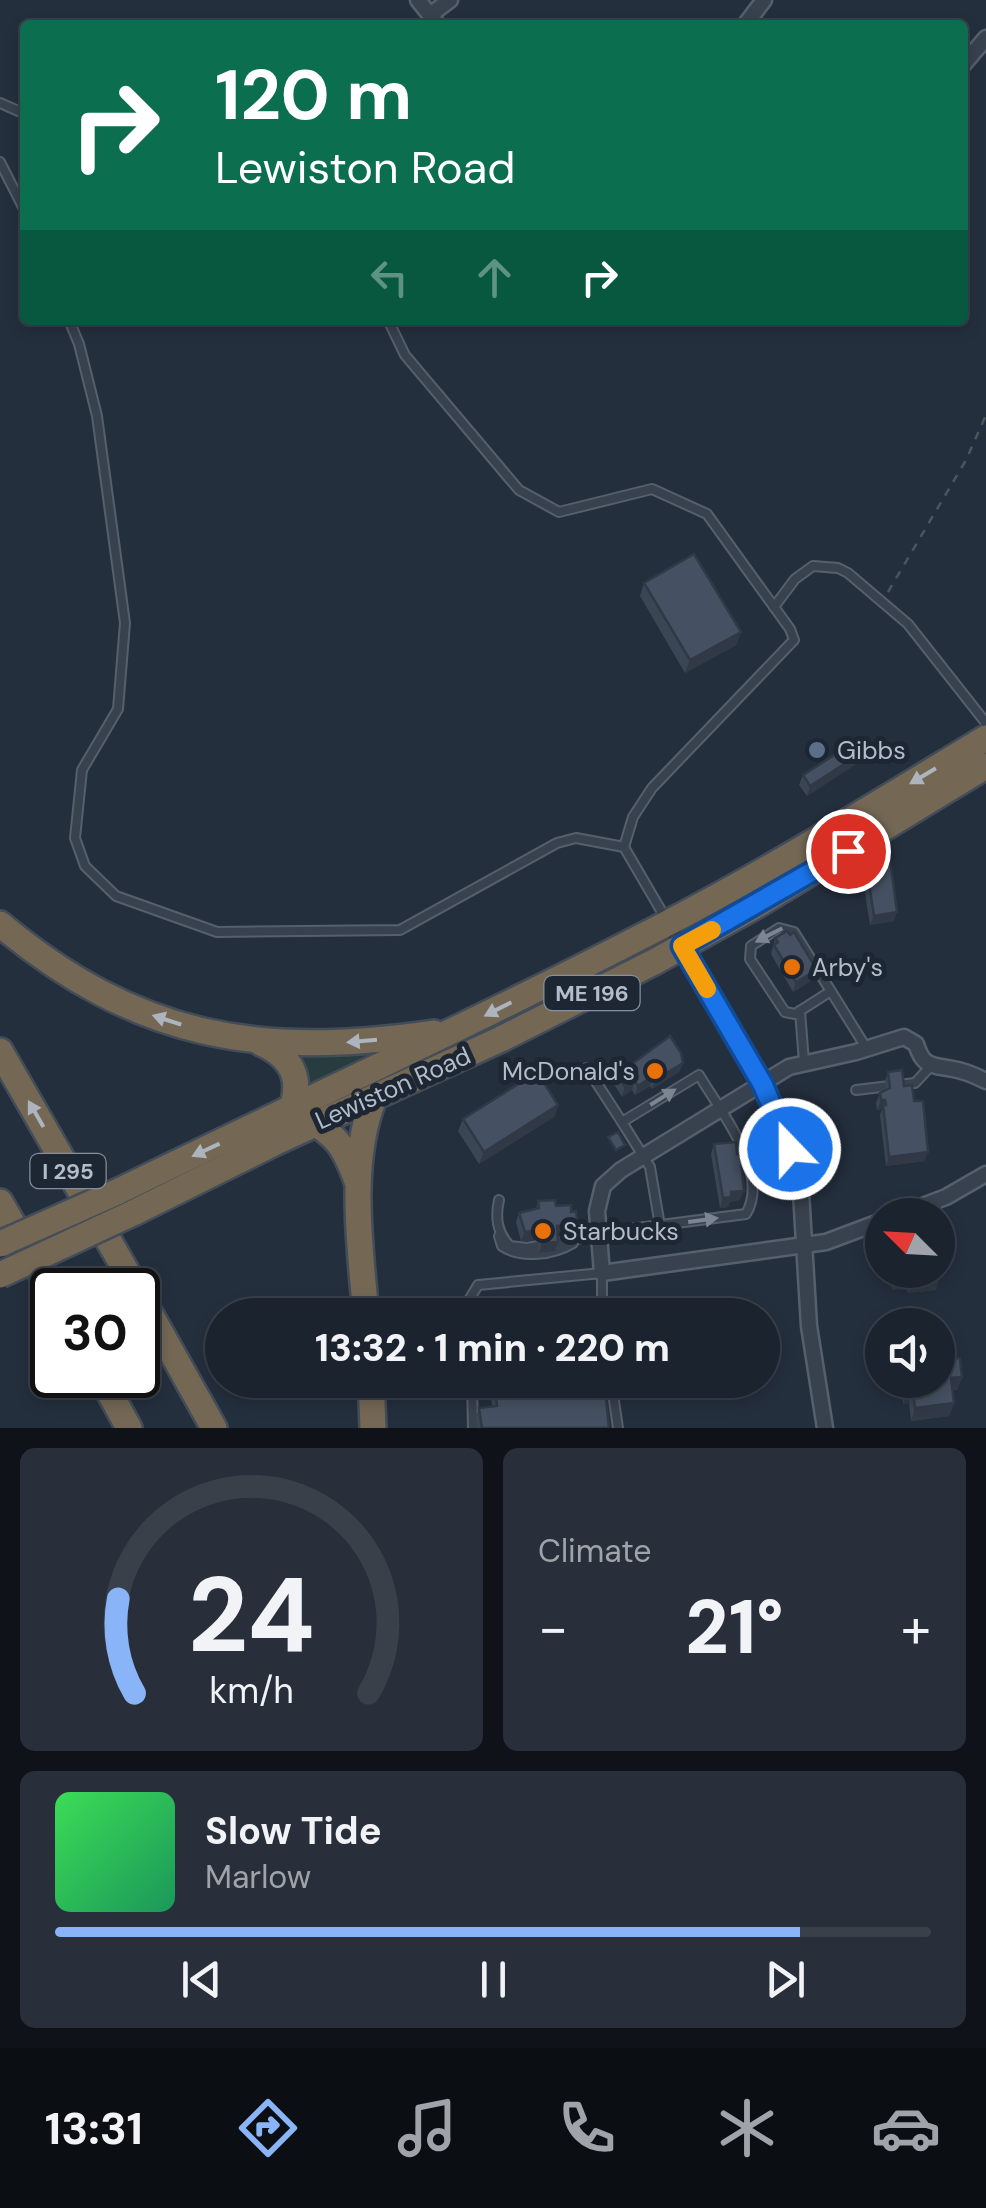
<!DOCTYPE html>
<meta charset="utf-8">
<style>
:root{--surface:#1b232e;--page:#282f3a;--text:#f1f3f6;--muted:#a0a4aa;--line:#39404a;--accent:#8ab4f8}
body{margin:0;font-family:"DM Sans",sans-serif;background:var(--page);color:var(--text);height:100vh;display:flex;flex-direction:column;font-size:38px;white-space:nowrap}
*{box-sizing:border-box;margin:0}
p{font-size:32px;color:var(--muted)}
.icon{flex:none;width:55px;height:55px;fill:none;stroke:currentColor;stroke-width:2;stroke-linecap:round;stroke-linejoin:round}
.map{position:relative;height:1428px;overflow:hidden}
.panel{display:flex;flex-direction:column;gap:20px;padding:20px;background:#0f1319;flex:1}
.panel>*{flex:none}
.top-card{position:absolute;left:20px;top:20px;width:948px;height:305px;border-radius:10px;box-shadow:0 5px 15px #0003,0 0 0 2px var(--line);background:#0b6e4f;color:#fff;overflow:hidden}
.needle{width:65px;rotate:294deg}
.buttons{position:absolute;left:865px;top:1198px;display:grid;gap:20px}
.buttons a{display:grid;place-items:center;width:90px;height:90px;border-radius:50%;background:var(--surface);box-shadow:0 5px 15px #0003,0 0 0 2px var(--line);font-size:50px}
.speed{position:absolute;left:30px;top:1268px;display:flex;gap:20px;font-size:50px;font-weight:700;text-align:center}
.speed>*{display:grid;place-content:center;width:130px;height:130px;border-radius:50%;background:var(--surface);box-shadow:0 5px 15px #0003,0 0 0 2px var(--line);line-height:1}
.speed .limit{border:5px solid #111;border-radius:15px;background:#fff;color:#111}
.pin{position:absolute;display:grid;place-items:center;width:85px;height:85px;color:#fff;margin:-42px;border:5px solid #fff;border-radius:50%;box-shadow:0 2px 10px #0007}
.me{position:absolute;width:110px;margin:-55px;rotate:338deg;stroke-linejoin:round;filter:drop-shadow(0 0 8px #0008)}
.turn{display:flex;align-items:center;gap:35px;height:210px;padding:0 30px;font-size:45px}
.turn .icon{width:130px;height:130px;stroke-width:2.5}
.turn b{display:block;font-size:70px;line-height:85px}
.lanes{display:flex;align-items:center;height:95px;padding:0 30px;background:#0003;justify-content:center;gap:50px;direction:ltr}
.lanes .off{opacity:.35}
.big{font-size:75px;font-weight:800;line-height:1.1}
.panel .card{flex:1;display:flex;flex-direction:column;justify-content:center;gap:15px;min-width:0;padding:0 35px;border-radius:15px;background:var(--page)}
.panel .dial{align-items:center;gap:0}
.dial svg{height:260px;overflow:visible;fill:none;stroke:var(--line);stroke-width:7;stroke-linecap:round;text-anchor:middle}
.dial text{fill:var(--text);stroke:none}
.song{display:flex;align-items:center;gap:30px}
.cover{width:120px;height:120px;border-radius:15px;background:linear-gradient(135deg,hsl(130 70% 55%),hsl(150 70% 35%))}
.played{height:10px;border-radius:5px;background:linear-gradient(90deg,var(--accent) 85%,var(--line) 85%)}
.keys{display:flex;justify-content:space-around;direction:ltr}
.heat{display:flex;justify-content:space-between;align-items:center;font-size:55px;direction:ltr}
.panel .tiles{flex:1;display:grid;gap:20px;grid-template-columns:1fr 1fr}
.card:last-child{grid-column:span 2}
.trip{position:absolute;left:205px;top:1298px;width:575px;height:100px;border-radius:50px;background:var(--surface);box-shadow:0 5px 15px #0003,0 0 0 2px var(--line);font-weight:800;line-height:100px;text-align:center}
.tabs{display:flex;height:160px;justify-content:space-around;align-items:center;background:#0b0e12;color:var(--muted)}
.tabs .icon{width:70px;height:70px}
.tabs .active{color:var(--accent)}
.tabs b{font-size:45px;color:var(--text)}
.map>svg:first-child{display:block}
</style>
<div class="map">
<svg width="986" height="1428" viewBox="0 0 986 1428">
<rect width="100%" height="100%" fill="#242f3e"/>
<polygon fill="#263c3f" points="374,1051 311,1085 308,1084 289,1052"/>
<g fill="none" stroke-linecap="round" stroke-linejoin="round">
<g stroke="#565f6c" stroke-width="12">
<g id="lane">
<polyline points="0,103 25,114"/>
<polyline points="0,162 25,211"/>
<polyline points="69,320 79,344 97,416 125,623 118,709 82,770 75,838 85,866 116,896 217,932 400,930 557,843 576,838 624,847 633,817 652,788 794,640 790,629 707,514 652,489 559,512 519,490 405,355 388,320"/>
<polyline points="774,607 795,579 813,566 838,568 848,573 908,624 986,723"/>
<polyline points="624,847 666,919"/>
<polyline points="831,991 795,1014 785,1012 750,959 751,946 779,928 794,932 867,1049"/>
<polyline points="800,1011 804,1062"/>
<path d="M587,1068L622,1122L699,1075C720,1111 771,1172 746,1214L599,1233"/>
<polyline points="856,1090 915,1083 930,1067"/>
<polyline points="622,1122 650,1167 660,1226"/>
<path d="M499,1200C495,1218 497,1233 510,1246L527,1248L599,1235"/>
<path d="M499,1236L502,1246C521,1259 553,1255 573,1243"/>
<polyline points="469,1315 469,1300 478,1285 602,1273 602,1315"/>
<polyline points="472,1380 473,1428"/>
<polyline points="611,1380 618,1428"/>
</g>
</g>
<g stroke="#565f6c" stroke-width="19">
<g id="street">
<polyline points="418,0 438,25"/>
<polyline points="430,15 450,0"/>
<polyline points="745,25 764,0"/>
<polyline points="962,66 986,38"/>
<polyline points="668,923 763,1085 791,1149 801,1192 809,1326 825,1428"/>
<polyline points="899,1215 946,1197 986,1174"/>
<path d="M882,1221L826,1242L602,1273L597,1211L603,1186L621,1170L789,1067L856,1052L904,1037L916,1044C923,1067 931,1065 953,1069C965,1071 976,1076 986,1081"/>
</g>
</g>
<g stroke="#434c59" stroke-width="30">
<g id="highway">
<path d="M0,924C138,1039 260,1058 434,1033"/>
<path d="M261,1043C297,1059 304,1085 287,1120"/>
<polyline points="0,1051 137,1290"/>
<path d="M306,1117C338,1137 344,1146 357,1181"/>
<path d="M119,1191C301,1102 485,1018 664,925C774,868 880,802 986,738"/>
<polyline points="0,1202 52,1292"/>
<polyline points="133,1213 276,1142 501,1039 656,961 757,905 986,766"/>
<polyline points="138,1292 214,1428"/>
<path d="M366,1315C360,1247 348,1162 374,1098"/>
<polyline points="100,1375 129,1428"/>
<polyline points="371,1380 373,1428"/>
</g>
</g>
<polyline stroke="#44595c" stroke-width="2.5" stroke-dasharray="8 8" stroke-linecap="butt" points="888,592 966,460 986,415"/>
<use href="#lane" stroke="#38414e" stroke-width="8"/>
<use href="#street" stroke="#38414e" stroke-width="14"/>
<use href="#highway" stroke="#746855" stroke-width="25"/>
<g stroke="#434c59" stroke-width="30" stroke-linecap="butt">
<g id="highway-bridge">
<polyline points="0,1244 119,1191"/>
<polyline points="0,1275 133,1213"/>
</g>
</g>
<use href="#highway-bridge" stroke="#746855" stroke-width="25"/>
</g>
<g fill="#3b4654">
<polygon points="644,583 741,632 736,645 685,673 640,596"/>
<polygon points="856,764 807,796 799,785 803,775"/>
<polygon points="866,864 894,921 870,925 862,873"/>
<polygon points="775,938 817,970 814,979 793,992 771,954"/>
<polygon points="683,1063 679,1072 652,1089 650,1086 635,1095 632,1090 622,1097 614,1084 617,1075"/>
<polygon points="888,1072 904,1086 914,1101 925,1161 886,1166 880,1115 882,1109 877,1110 876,1103 880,1093 886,1090 885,1081"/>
<polygon points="541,1074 554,1077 544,1083 558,1105 554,1117 479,1164 458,1131 463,1119 540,1076"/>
<polygon points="714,1144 740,1200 730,1202 728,1207 720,1208 711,1154"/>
<polygon points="538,1201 556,1206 573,1230 571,1230 569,1235 558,1236 558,1242 555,1251 539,1253 537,1240 521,1241 516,1222 519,1213 536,1209"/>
<polygon points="890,1270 938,1270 936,1290 908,1293 907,1288 892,1290"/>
<polygon points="950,1359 962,1377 957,1390 952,1390 954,1403 949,1416 911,1421 909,1403 903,1404 902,1389 905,1380 938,1380"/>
<polygon points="489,1380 604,1380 609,1428 477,1428 476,1417 479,1408 492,1406"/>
</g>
<g fill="#303945">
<polygon points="741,632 736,645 685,673 690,660"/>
<polygon points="860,754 856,764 807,796 810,786"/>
<polygon points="897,912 894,921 870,925 874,916"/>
<polygon points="817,970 814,979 793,992 796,982"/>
<polygon points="683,1063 679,1072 652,1089 655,1080"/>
<polygon points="653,1076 650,1086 635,1095 638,1086"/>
<polygon points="635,1081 632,1090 622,1097 625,1087"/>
<polygon points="881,1100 885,1100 882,1109 877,1110"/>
<polygon points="558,1105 554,1117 479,1164 484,1152"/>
<polygon points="928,1152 925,1161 886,1166 889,1157"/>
<polygon points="744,1191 740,1200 730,1202 728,1207 720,1208 723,1198 731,1192"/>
<polygon points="577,1220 573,1230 571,1230 569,1235 554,1236 557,1226"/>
<polygon points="541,1230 537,1240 521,1241 525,1232"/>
<polygon points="558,1242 555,1251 539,1253 542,1243"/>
<polygon points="912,1275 907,1288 892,1290 896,1277"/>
<polygon points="940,1277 936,1290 908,1293 912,1280"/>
<polygon points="962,1377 957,1390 946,1391 951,1378"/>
<polygon points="913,1390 909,1403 903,1404 908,1391"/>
<polygon points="954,1403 949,1416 911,1421 915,1408"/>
</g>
<g fill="#455162" stroke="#303945" stroke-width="2.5">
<polygon points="694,554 741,632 690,660 644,583"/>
<polygon points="853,743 860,754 810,786 803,775"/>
<polygon points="890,859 897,912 874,916 866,864"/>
<polygon points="787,931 790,935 794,932 817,970 796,982 774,945 778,942 775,938"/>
<polygon points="670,1036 681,1053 683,1063 655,1080 653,1076 638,1086 635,1081 625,1087 617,1075"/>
<polygon points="551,1068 555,1074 545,1080 541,1074"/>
<polygon points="902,1070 904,1086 912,1085 914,1101 923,1101 928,1152 889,1157 883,1105 886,1105 885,1100 881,1100 880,1093 890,1088 888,1072"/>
<polygon points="537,1072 558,1105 484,1152 463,1119"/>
<polygon points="618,1132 625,1145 616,1150 608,1137"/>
<polygon points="736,1142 737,1154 740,1153 744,1191 731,1192 731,1197 723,1198 714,1144"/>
<polygon points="555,1200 556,1206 571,1205 571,1212 576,1211 577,1220 573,1221 573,1225 557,1226 558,1242 542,1243 541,1230 525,1232 519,1213 539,1208 538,1201"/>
<polygon points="938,1250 940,1277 912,1280 912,1275 896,1277 896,1270 938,1270"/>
<polygon points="949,1352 950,1359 960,1358 962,1377 951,1378 954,1403 915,1408 913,1390 908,1391 907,1380 938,1380 938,1354"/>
<polygon points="494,1380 604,1380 609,1428 482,1428 479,1408 497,1406"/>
</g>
<defs><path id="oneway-solid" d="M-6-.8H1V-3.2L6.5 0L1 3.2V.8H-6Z" transform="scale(2.5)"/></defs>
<g fill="#aeb4bd">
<use href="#oneway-solid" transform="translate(923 776) rotate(149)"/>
<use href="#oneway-solid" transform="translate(498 1009) rotate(153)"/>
<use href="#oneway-solid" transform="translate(167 1020) rotate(-162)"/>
<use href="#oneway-solid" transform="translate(362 1041) rotate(175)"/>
<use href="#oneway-solid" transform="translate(36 1114) rotate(-120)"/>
<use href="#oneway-solid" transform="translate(206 1150) rotate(155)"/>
</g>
<g fill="#7c8592">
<use href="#oneway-solid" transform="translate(769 935) rotate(153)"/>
<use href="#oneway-solid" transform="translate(663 1097) rotate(-32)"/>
<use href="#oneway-solid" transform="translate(703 1220) rotate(-8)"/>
</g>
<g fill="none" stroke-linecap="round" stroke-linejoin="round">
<g stroke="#114b97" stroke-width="25">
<polyline id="route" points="790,1149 763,1085 682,946 848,851"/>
</g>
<use href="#route" stroke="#1a73e8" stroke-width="18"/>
<polyline stroke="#f59e0b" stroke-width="18" points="707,989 682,946 712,930"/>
</g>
<circle fill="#5c6f8a" stroke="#1d2633" stroke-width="4" cx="817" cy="750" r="10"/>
<g fill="#e8710a" stroke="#1d2633" stroke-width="4">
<circle cx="792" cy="967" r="10"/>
<circle cx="655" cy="1071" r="10"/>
<circle cx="543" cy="1231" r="10"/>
</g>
<g text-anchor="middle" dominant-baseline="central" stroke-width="10" stroke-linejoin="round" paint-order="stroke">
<g fill="#1d2633" stroke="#878f9c" stroke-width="2.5">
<rect x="544.5" y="976" width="95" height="34" rx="8"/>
<rect x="30.5" y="1154" width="75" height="34" rx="8"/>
</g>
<g font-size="22" font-weight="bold" fill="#b4bcc9">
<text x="592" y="993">ME 196</text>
<text x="68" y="1171">I 295</text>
</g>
<g font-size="25" fill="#b4bcc9" stroke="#1d2633" text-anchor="start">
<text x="837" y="750">Gibbs</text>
<text x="812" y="967">Arby's</text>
<text x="635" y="1071" text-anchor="end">McDonald's</text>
<text x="563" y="1231">Starbucks</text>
</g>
<g font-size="25" fill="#b4bcc9" stroke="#1d2633">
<text transform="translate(393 1088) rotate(-24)">Lewiston Road</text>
</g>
</g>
</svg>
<div class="buttons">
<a><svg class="needle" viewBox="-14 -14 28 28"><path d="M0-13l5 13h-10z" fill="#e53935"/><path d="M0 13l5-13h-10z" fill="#a0a4aa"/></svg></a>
<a><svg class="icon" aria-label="sound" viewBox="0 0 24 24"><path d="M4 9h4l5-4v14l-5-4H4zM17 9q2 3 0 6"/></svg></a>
</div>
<div class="speed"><div class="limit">30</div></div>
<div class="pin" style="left:848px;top:851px;background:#d93025"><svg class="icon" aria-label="arrive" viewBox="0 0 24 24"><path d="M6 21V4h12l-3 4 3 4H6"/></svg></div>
<svg class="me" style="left:790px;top:1149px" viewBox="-20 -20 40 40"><circle r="17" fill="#1a73e8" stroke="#fff" stroke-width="3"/><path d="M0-11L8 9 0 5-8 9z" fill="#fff"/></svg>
<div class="trip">13:32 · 1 min · 220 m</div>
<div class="top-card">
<div class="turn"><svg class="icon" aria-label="right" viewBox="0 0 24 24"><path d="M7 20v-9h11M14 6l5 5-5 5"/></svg><div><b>120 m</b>Lewiston Road</div></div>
<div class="lanes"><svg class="icon off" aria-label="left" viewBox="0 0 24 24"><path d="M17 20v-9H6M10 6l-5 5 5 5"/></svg><svg class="icon off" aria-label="ahead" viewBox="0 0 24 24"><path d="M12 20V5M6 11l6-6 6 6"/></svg><svg class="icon" aria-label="right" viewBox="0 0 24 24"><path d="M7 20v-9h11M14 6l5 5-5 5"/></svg></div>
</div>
</div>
<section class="panel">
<div class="tiles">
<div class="card dial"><svg viewBox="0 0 100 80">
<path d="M14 69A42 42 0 1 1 86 69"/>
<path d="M14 69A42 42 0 0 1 9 40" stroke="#8ab4f8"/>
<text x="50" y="56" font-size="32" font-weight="700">24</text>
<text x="50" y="72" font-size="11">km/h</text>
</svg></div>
<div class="card"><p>Climate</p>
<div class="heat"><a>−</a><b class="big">21°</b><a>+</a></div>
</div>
<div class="card">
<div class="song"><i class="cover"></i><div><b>Slow Tide</b><p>Marlow</p></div></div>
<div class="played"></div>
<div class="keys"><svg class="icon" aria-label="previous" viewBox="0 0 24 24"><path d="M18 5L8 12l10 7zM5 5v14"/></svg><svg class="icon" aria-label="pause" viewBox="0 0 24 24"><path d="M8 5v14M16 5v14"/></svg><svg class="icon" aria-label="next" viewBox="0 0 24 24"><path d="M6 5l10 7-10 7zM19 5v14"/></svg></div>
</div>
</div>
</section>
<nav class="tabs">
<b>13:31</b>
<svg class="icon active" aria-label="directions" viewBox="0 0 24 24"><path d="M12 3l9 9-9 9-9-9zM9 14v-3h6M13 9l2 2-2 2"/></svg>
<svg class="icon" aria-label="music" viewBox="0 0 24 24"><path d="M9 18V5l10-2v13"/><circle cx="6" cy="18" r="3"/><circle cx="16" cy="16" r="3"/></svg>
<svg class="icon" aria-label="phone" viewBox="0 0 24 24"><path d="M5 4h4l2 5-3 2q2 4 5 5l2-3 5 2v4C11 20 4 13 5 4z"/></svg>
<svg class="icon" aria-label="climate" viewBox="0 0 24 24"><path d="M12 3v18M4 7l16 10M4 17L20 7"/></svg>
<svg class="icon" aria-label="car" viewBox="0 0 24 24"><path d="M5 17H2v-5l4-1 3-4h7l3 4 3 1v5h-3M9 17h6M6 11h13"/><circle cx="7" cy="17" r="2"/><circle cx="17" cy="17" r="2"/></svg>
</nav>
